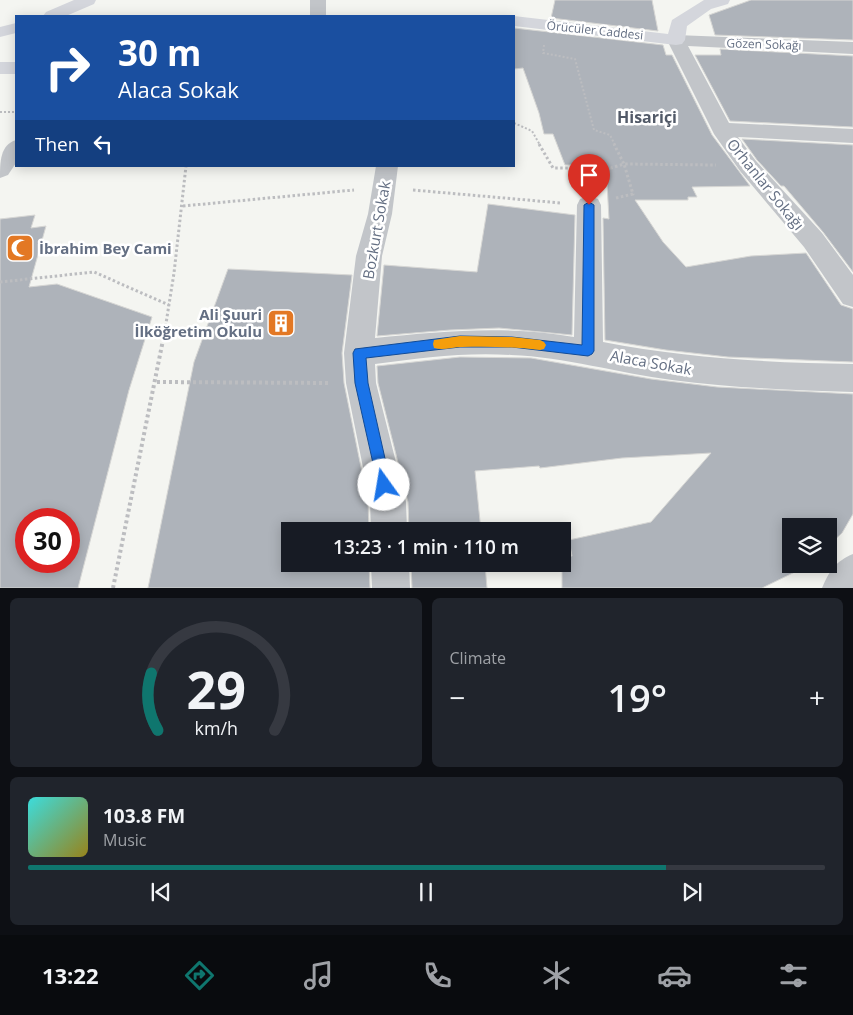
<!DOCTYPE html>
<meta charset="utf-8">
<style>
:root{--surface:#171b24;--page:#20242c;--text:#f1f3f6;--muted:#9ea1a6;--line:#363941;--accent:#0f766e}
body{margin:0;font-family:"Open Sans",sans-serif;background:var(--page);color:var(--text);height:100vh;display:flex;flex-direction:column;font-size:19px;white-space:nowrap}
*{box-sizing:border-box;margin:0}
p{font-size:16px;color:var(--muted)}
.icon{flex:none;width:28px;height:28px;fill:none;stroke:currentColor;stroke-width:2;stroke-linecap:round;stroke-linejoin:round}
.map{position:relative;height:588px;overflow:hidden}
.sheet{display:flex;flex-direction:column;gap:10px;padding:10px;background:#0d0f14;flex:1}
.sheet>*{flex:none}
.hud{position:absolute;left:15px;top:15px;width:500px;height:152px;border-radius:0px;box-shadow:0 2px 12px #0003;background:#1a4fa0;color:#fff;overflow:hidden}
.tools{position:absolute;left:782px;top:518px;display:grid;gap:10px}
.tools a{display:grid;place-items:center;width:55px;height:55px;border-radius:0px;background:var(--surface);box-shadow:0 2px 12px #0003;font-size:25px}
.speed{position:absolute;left:15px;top:508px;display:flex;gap:10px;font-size:25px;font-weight:700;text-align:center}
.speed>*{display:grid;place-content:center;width:65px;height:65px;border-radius:50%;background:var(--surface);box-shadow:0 2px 12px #0003;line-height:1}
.speed .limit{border:8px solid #d22;background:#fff;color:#111}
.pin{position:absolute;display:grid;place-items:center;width:42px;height:42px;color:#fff;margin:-51px -21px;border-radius:50% 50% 50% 0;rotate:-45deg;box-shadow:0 0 5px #0007}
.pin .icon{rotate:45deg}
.me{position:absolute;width:55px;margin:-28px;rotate:347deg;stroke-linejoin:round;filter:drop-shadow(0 0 4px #0008)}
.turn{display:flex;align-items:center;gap:18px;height:105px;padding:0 20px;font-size:22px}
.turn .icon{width:65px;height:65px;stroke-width:2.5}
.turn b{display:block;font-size:35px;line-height:42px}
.then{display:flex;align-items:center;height:48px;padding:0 20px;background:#0003;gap:10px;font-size:19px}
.big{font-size:38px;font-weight:600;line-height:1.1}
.sheet .tile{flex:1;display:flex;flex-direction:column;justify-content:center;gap:8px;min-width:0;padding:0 18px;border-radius:8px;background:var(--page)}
.sheet .dial{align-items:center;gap:0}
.dial svg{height:130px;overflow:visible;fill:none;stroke:var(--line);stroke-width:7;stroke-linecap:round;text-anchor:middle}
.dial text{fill:var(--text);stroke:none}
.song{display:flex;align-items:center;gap:15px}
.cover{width:60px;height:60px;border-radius:8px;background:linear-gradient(135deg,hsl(180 70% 55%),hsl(50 70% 35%))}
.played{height:5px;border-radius:2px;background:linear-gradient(90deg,var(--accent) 80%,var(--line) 80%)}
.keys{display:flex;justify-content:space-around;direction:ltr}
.heat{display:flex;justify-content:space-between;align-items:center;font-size:28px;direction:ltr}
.sheet .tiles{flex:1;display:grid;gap:10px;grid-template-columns:1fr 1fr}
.tile:last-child{grid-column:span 2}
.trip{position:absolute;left:281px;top:522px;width:290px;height:50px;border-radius:0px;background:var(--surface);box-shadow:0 2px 12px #0003;font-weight:600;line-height:50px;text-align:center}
.tab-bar{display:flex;height:80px;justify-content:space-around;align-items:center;background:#090b0e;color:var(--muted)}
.tab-bar .icon{width:35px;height:35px}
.tab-bar .selected{color:var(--accent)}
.tab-bar b{font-size:22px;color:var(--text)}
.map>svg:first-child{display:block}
</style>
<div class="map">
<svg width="853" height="588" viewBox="0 0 853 588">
<rect width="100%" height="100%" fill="#f4f5f1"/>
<g fill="#aeb3ba" stroke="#d6d6d4" fill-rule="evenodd">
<polygon points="555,0 652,0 658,31 551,18"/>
<polygon points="751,0 853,0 853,40 715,35 709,15"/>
<polygon points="514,28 663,45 666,55 672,55 712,135 750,186 692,187 697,197 688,197 688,200 635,200 663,242 686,267 751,256 806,253 841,305 853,309 853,362 728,357 666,350 605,340 603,218 609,219 606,165 565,165 553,134 544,134 539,113 523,68 514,69"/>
<polygon points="720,49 853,56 853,127 730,121 695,55 721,55"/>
<polygon points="742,139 853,145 853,272 823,232 784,186 781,186 757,160"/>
<polygon points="488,204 575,215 572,335 499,328 450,330 377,336 384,265 477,272"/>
<path d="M35,215L31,228L46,226L29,287L57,284L152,317L129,390L78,588H0V219ZM26,519H69V561H26Z"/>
<polygon points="228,269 352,275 342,353 344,383 368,502 369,531 290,531 290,564 369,564 370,588 148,588 194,362"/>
<polygon points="460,357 531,358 651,379 717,387 853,394 853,514 842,533 829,545 829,526 791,526 791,564 807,564 799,570 762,588 562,588 562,557 572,556 569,540 651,522 711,453 622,458 540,468 539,466 475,471 481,531 409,531 408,502 378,383 377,366"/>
<polygon points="411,564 485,564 487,588 412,588"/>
</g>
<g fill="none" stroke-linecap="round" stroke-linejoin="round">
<g stroke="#bcbdc0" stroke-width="2" stroke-dasharray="2 2" stroke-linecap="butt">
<polyline points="544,45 543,53 575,59 594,130 610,135 615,145"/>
<polyline points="0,112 16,112"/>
<polyline points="514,123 532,131 540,145"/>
</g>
<g stroke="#bcbdc0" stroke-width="3" stroke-dasharray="2.5 2.5" stroke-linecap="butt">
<polyline points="539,144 553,168 611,168 624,164 614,144"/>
<polyline points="413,190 561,203"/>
<polyline points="616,198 633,194 624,164 716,165"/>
<polyline points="183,206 354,190"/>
<polyline points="0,282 94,272 169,305"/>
<polyline points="164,336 174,273 186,166"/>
</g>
<g stroke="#bcbdc0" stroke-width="4" stroke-dasharray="3 3" stroke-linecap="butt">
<polyline points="157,382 331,383"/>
<polyline points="113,588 164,335"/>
</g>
<g fill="#c2c5c9" fill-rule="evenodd">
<rect x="310" y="0" width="16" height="16"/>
<polygon points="676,35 853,42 853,54 688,46 729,123 853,129 853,143 738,137 756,161 822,233 853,275 853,307 843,304 804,247 740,171 714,134 667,40 670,36"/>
<path d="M376,166H398L392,214L382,256L375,338C442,331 507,325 574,337L577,205L580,199L589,196L598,199L601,205L603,342C686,358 769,363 853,364V392C792,390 732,388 672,380C618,373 565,357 511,355C465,352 420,358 375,364L376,383L406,502L407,531H371L370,502L346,383L344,353L356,256L368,214Z"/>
<path d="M853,554V588H822C829,571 836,561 853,554Z"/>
<polygon points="371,564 409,564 410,588 372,588"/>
</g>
<path fill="#c2c5c9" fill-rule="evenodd" d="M16,140V163L8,175L0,178C0,162 0,145 16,140Z"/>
<g fill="#d4d6dc" fill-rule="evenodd">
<polygon points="74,0 96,0 94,4 66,16 43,16 46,12"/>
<polygon points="704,0 730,0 728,4 711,9 687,26 685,40 682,44 676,45 514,26 514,16 512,16 514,16 668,34 672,20"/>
<polygon points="16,23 16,33 0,37 0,27"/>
<rect x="0" y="62" width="16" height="12"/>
</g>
</g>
<polygon fill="#1a73e8" stroke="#114b97" points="589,202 594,205 594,351 592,354 588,356 512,347 460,347 366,358 368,383 391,485 389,490 384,492 379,490 355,383 353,353 355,349 460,336 512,337 582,345 584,205"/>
<path fill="#f59e0b" d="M460,336L512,337L540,340L544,342L546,345L544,349L540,350C514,347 488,346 462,347C453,347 443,351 434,348L433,344L434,340Z"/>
<defs>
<g id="mosque-square" transform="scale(1.4375)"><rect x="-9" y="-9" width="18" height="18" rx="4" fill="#e37824" stroke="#fff"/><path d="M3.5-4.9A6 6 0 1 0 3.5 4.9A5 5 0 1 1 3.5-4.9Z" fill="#fff"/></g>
<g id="building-square" transform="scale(1.4375)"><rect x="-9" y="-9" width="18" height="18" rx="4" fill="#e37824" stroke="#fff"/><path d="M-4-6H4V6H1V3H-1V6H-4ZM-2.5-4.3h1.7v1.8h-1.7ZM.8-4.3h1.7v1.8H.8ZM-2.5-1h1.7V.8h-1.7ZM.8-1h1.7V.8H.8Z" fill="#fff"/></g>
</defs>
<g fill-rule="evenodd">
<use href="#mosque-square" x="20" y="248"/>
<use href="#building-square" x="281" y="323"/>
</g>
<g text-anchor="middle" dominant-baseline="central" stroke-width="5" stroke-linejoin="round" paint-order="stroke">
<g font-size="12" fill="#646f83" stroke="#fff">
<text transform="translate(595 30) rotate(6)">Örücüler Caddesi</text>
<text transform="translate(764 44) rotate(2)">Gözen Sokağı</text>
</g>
<g font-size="15" fill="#646f83" stroke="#fff">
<text transform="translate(766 184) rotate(51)">Orhanlar Sokağı</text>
<text transform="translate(376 230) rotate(-80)">Bozkurt Sokak</text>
<text transform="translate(651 362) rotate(10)">Alaca Sokak</text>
</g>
<g font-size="15" font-weight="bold" fill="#646f83" stroke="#fff" text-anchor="start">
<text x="39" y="248">İbrahim Bey Cami</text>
<text x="262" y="314" text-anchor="end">Ali Şuuri<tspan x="262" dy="17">İlköğretim Okulu</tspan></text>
</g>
<g font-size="16" font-weight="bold" fill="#525a68" stroke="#fff">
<text x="647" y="117">Hisariçi</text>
</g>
</g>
</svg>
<div class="tools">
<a><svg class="icon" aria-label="layers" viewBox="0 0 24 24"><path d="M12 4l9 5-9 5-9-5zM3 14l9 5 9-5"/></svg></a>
</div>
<div class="speed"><div class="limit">30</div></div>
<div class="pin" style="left:589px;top:205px;background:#d93025"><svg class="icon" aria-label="arrive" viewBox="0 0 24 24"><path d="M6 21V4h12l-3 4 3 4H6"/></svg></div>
<svg class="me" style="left:384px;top:485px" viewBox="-20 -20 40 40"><circle r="19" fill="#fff"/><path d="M0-13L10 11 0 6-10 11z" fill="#1a73e8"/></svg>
<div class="trip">13:23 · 1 min · 110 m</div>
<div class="hud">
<div class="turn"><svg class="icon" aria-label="right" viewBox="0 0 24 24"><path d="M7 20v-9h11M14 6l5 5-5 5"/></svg><div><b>30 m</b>Alaca Sokak</div></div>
<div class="then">Then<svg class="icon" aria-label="left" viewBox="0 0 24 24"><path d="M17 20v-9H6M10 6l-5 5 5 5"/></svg></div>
</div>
</div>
<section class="sheet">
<div class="tiles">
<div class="tile dial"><svg viewBox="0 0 100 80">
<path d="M14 69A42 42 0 1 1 86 69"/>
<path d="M14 69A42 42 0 0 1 10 34" stroke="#0f766e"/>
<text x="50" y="56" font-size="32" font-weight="700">29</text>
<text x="50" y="72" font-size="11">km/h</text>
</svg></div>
<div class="tile"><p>Climate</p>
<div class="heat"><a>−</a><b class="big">19°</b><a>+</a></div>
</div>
<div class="tile">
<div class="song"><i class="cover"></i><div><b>103.8 FM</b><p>Music</p></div></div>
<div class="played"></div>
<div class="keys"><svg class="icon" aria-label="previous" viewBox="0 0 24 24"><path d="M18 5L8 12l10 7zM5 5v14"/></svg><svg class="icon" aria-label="pause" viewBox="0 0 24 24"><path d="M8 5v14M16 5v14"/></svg><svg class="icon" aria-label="next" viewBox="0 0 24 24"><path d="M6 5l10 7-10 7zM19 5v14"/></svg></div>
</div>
</div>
</section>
<nav class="tab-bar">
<b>13:22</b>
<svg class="icon selected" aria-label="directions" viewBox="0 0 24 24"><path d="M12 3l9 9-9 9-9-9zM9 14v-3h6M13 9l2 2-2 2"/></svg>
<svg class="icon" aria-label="music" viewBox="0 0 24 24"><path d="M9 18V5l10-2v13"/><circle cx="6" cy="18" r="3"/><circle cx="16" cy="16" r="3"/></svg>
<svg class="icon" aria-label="phone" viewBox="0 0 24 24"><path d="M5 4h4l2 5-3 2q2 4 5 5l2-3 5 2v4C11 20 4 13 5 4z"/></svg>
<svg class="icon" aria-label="climate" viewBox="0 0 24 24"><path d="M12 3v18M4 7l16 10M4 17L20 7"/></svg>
<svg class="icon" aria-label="car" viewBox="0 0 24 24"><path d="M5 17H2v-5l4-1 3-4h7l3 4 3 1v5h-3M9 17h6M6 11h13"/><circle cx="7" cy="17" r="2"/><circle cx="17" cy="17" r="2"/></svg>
<svg class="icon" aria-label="filters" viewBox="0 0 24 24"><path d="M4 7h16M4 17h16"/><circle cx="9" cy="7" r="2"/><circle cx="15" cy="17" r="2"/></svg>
</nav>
